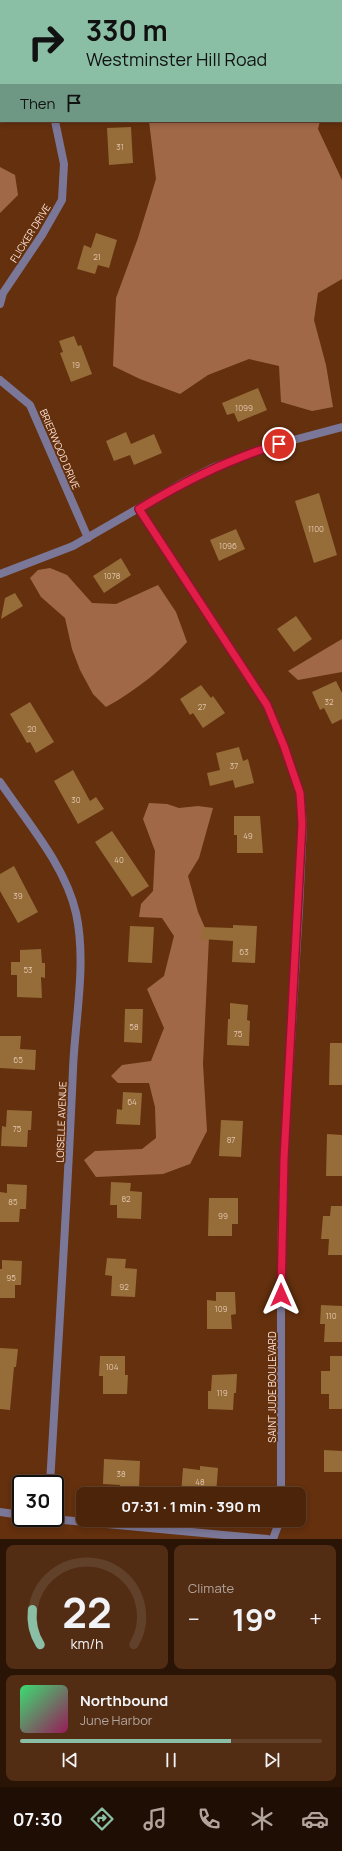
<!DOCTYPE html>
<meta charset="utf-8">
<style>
:root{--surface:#4b240a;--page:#522c13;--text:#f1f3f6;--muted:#b2a49c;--line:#62412b;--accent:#8abfa5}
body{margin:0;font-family:Manrope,sans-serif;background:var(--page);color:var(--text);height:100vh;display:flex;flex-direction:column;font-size:15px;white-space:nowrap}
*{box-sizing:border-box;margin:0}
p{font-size:13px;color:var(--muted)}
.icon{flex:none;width:22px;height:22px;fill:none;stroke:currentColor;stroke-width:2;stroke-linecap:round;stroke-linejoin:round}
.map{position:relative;height:1539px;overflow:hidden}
.details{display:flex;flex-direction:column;gap:6px;padding:6px;background:#291406;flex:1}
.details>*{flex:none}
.guide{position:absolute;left:0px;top:0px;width:342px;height:122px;box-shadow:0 2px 6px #0003,0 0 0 1px var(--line);background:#8abfa5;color:#111;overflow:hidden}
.speed{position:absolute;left:12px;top:1475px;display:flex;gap:8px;font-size:20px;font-weight:700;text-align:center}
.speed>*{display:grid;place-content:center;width:52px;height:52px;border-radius:50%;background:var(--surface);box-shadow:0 2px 6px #0003,0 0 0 1px var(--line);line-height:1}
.speed .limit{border:2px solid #111;border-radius:6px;background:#fff;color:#111}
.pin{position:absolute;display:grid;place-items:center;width:34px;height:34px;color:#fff;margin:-17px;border:2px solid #fff;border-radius:50%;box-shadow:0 1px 4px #0007}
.me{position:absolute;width:44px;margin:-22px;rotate:0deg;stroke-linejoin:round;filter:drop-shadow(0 0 3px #0008)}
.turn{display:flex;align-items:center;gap:14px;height:84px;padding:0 20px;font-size:18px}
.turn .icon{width:52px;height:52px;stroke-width:2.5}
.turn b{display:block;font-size:28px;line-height:34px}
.then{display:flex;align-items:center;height:38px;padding:0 20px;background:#0003;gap:8px;font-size:15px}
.big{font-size:30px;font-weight:700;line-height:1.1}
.details .tile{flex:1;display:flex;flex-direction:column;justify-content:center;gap:6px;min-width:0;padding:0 14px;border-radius:8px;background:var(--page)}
.details .dial{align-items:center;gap:0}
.dial svg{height:104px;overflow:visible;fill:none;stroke:var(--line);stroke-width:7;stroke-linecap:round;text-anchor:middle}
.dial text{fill:var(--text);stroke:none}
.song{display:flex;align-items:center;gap:12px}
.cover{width:48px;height:48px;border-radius:6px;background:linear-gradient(135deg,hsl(140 70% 55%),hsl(330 70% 35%))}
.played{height:4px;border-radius:2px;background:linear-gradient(90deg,var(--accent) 70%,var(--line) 70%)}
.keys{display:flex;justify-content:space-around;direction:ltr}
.heat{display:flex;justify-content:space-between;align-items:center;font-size:22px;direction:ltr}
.details .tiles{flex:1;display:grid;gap:6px;grid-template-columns:1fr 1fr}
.tile:last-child{grid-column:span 2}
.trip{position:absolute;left:76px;top:1487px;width:230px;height:40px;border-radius:8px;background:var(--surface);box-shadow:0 2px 6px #0003,0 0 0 1px var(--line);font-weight:700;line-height:40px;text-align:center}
.tabs{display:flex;height:64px;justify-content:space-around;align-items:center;background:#1e0e04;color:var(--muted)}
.tabs .icon{width:28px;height:28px}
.tabs .selected{color:var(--accent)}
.tabs b{font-size:18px;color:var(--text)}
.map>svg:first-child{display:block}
</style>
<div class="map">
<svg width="342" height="1539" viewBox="0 0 342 1539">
<rect width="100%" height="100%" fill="#64300e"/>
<g fill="#a16847">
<polygon points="145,0 342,0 342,102 341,1"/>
<polygon points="149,121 320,121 318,129 342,180 342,279 318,293 314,320 326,365 333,407 312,411 281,402 279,366 249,359 208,375 180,394 140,379 113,366 116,298 138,238 156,179"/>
<polygon points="0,167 15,175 18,195 0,213"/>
<path d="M50,568L67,575L92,603L116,604L158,585L176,612L187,642C164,668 137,690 106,707L93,694L80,670L72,649L65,618L41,597L30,578L38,570Z"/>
<polygon points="342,639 342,672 298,680 288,671"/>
<polygon points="149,803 167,804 179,808 198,806 213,808 199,858 188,876 198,912 209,937 203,1064 207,1131 190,1164 163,1174 96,1177 84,1160 95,1151 142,1149 156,1138 155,1107 149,1083 118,1083 111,1076 122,1065 151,1061 164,1028 147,989 164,976 174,936 162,918 139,917 141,904 153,891 155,851 143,819"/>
</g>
<g fill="#966c38">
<polygon points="131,127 133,163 109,165 107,128"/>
<polygon points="96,233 117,240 109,268 98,265 95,274 77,269 84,245 91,248"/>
<polygon points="74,336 78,346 81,345 92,374 71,382 60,353 63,352 59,341"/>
<polygon points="258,388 267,410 238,422 234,413 227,415 222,403"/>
<polygon points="126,432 131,444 154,434 162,453 134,465 130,455 114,461 106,441"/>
<polygon points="319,493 337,555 314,563 295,501"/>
<polygon points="236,529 245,549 219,561 210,540"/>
<polygon points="121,558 131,575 104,593 93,576"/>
<polygon points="15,593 23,606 1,619 5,598"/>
<polygon points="296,616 312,639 294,652 277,629"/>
<polygon points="336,681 342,693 342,719 332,724 324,708 320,710 312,692"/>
<polygon points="201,685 211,698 213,696 225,713 203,728 193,713 190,715 180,699"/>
<polygon points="30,702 54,742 36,753 30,742 27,743 10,714"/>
<polygon points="239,747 243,761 248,759 254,783 235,788 233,780 210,786 207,773 220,770 216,753"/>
<polygon points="73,770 90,801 96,797 104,809 78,824 54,781"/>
<polygon points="234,816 260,816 263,853 237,853 237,835 234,835"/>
<polygon points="112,831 149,886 132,897 95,842"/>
<polygon points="14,866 38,912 18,923 0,891 0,874"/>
<polygon points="233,925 257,926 255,963 232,962 233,941 201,939 202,927 233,928"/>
<polygon points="130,926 154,927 152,963 128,962"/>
<polygon points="41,949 42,963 45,963 45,978 41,977 42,998 17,997 17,975 11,975 11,962 20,962 20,950"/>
<polygon points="230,1003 248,1005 247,1020 250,1021 249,1046 227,1045 228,1019 230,1019"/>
<polygon points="125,1009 143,1009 142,1043 124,1042"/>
<polygon points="0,1036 21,1036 20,1049 36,1050 35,1070 0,1068"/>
<polygon points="330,1043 342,1043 342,1085 329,1085"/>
<polygon points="123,1092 142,1093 140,1125 116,1124 117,1109 122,1110"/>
<polygon points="7,1110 32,1111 31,1130 28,1130 27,1147 1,1146 2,1126 6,1127"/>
<polygon points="221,1120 243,1121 241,1157 219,1156"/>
<polygon points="327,1134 342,1135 342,1176 326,1176"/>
<polygon points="111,1182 131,1183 130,1191 142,1192 141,1219 117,1218 117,1205 110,1205"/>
<polygon points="7,1184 27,1185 26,1209 20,1209 19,1222 0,1222 0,1192 7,1193"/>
<polygon points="209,1198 238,1198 238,1224 232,1224 232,1236 208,1236"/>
<polygon points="331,1206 342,1206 342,1255 328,1255 329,1239 321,1239 323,1216 330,1216"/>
<polygon points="107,1258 126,1259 125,1268 137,1269 135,1297 111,1296 112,1276 105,1275"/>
<polygon points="2,1260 22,1261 21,1285 15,1285 15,1298 0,1298 0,1269 2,1269"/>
<polygon points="216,1292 235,1292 236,1314 231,1315 232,1329 207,1329 207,1300 216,1301"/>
<polygon points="321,1305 342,1306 342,1342 324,1342 325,1324 320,1324"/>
<polygon points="0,1348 18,1349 16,1367 14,1367 10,1410 0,1409"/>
<polygon points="100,1356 125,1356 125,1375 128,1375 127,1394 103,1394 103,1376 99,1376"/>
<polygon points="330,1356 342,1356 342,1409 329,1409 329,1394 321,1394 321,1371 330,1371"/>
<polygon points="237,1374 236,1393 234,1393 233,1410 208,1409 208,1391 211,1391 212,1375"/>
<polygon points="324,1450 342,1451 342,1472 324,1472"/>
<polygon points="104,1459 140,1461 139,1490 120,1489 120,1485 103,1484"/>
<polygon points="200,1466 218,1468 216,1494 199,1492 199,1494 181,1494 183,1468 200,1470"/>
</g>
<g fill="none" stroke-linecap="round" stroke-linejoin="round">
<polyline stroke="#7b7798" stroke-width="8" points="40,1 40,0"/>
<g stroke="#7b7798" stroke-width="8">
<polyline points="0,304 3,293 42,235 62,200 64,164 55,121"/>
<polyline points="0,380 30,405 88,538"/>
<polyline points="139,509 267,705 284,746 300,793 301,803 303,824 299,909 284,1159 281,1250 281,1494"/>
<polyline points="0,574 73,546 184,482 212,468 267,447 342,427"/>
<path d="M0,782C27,822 65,865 76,913C87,963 75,1019 73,1069C67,1208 58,1346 50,1484"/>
<polyline points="0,1512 21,1515"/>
<polyline points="42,1518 267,1539"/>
<polyline points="273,1539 280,1520"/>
</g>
</g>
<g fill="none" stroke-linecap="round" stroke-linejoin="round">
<g stroke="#92132f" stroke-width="10">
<path id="route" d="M279,444C229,459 183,482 139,509L267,705L284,746L300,793L302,824L284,1159L281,1295"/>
</g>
<use href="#route" stroke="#e11d48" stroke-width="7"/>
</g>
<g text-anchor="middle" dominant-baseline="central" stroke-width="4" stroke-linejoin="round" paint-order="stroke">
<g font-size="8" fill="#e2c5ae">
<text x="120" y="146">31</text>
<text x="97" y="256">21</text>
<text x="76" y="364">19</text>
<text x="244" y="407">1099</text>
<text x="316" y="528">1100</text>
<text x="228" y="545">1096</text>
<text x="112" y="575">1078</text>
<text x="329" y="701">32</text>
<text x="202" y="706">27</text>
<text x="32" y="728">20</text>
<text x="234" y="765">37</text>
<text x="76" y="799">30</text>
<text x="248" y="835">49</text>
<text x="119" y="859">40</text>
<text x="18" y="895">39</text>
<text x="244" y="951">63</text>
<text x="28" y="969">53</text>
<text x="134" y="1026">58</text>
<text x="238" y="1033">75</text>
<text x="18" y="1059">65</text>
<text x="132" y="1101">64</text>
<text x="17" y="1128">75</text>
<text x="231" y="1139">87</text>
<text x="126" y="1198">82</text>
<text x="13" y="1201">85</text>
<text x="223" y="1215">99</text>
<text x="11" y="1277">95</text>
<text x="124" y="1286">92</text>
<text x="221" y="1308">109</text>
<text x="331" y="1315">110</text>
<text x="112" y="1366">104</text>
<text x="222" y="1392">119</text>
<text x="121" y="1473">38</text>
<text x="200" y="1481">48</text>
</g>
<g font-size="10" fill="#fce3d6" stroke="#64300e">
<text transform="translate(30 233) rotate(-58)">FLICKER DRIVE</text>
<text transform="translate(60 449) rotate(67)">BRIERWOOD DRIVE</text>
<text transform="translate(61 1122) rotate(-88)">LOISELLE AVENUE</text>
<text transform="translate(272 1387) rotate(-90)">SAINT JUDE BOULEVARD</text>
</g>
</g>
</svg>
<div class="speed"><div class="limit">30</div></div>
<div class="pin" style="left:279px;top:444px;background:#d93025"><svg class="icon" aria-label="arrive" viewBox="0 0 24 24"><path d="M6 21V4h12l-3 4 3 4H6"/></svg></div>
<svg class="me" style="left:281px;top:1295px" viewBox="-20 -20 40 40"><path d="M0-17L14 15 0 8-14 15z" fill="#e11d48" stroke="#fff" stroke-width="4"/></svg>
<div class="trip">07:31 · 1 min · 390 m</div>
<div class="guide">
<div class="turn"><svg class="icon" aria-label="right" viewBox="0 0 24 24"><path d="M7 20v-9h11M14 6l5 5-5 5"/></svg><div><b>330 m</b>Westminster Hill Road</div></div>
<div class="then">Then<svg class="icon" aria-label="arrive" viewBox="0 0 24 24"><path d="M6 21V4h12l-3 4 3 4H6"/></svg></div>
</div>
</div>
<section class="details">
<div class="tiles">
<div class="tile dial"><svg viewBox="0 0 100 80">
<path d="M14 69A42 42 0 1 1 86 69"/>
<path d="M14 69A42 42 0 0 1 8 42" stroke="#8abfa5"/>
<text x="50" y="56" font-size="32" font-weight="700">22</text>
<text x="50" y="72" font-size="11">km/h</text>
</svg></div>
<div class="tile"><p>Climate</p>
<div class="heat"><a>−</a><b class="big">19°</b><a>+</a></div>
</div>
<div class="tile">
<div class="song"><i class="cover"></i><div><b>Northbound</b><p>June Harbor</p></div></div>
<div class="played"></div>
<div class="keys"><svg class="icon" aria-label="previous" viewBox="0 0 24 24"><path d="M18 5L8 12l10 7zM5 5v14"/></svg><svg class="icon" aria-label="pause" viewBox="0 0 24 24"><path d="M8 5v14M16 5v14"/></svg><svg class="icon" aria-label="next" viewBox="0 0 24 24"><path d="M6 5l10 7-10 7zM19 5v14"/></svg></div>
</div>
</div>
</section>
<nav class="tabs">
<b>07:30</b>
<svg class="icon selected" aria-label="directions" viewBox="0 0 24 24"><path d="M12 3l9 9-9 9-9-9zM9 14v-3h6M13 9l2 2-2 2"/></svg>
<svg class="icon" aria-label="music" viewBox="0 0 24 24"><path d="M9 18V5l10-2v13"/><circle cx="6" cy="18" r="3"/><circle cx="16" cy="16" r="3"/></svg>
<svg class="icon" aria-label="phone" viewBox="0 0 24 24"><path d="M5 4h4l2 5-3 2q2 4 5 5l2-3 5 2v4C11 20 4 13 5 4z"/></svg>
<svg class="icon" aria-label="climate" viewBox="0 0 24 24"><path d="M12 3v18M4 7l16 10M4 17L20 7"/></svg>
<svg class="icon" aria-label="car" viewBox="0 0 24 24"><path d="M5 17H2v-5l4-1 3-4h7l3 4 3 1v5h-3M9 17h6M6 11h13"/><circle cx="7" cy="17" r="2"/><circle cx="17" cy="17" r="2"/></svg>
</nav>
